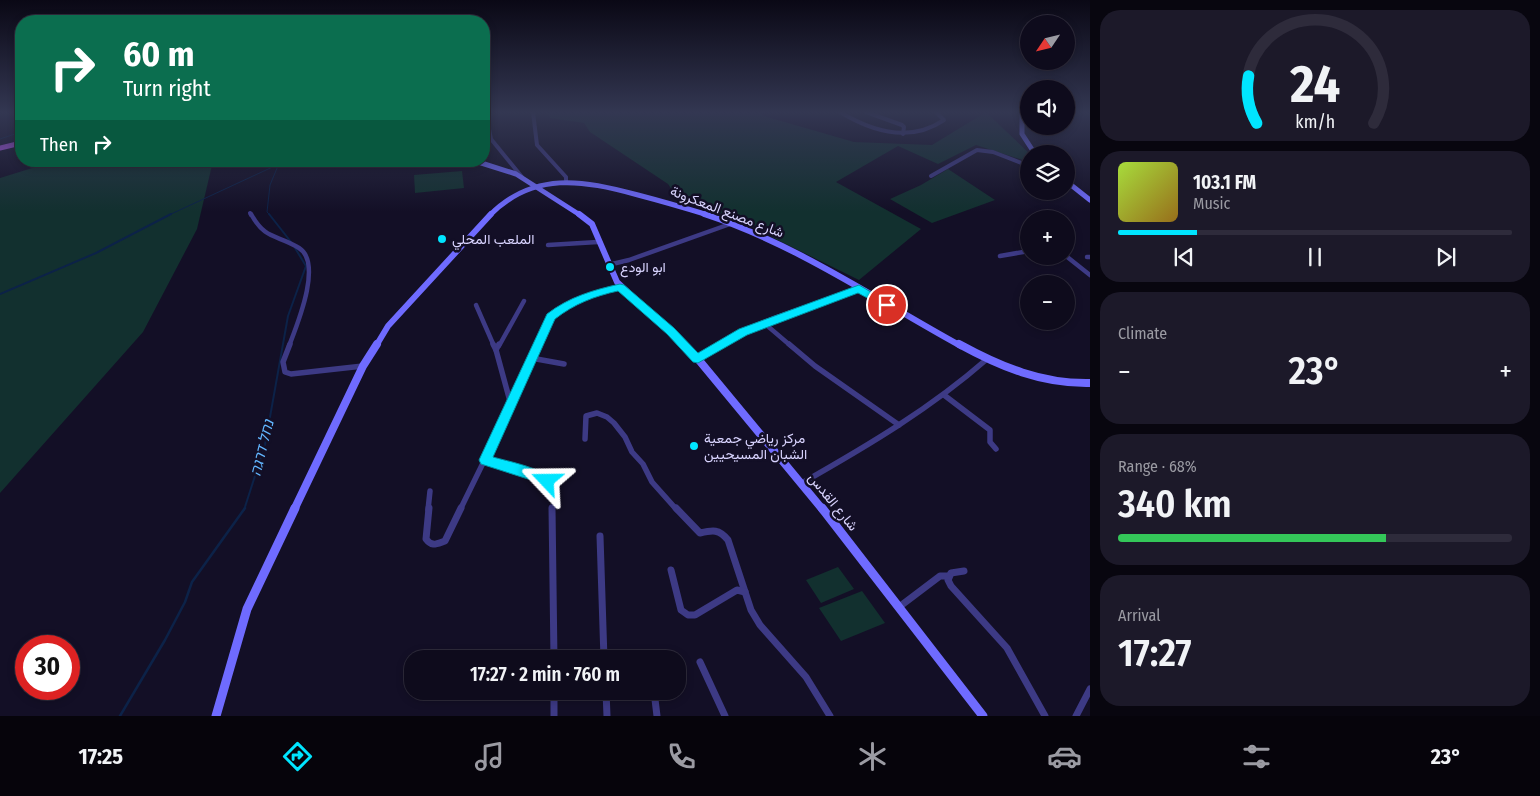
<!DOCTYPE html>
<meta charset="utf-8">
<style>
:root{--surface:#0e0b1c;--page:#1c1929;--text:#f1f3f6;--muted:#9b9ba3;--line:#2e2b3b;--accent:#00e5ff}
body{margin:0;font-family:"Fira Sans Condensed",Vazirmatn,"Noto Sans Hebrew",sans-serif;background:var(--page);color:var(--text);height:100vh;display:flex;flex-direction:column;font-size:19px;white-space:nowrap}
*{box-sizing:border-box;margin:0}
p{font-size:16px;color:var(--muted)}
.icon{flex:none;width:28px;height:28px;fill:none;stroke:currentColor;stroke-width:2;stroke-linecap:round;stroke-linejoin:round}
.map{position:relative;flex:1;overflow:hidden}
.sheet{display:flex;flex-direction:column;gap:10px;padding:10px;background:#08060f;width:450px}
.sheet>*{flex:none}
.banner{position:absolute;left:15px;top:15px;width:475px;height:152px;border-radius:20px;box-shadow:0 2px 8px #0003,0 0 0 1px var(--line);background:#0b6e4f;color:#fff;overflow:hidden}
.needle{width:32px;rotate:235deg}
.buttons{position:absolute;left:1020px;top:15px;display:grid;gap:10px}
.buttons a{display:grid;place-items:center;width:55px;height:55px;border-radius:50%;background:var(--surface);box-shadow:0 2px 8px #0003,0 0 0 1px var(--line);font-size:25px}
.speed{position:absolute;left:15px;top:635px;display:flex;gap:10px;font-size:25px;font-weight:700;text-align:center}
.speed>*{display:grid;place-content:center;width:65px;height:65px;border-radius:50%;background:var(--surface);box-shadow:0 2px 8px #0003,0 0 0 1px var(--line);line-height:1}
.speed .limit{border:8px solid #d22;background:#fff;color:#111}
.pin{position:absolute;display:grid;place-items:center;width:42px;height:42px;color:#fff;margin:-21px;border:2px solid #fff;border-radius:50%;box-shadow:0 1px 5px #0007}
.me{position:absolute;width:55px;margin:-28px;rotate:293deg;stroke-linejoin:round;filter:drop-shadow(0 0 4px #0008)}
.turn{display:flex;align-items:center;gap:18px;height:105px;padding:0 25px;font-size:22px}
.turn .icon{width:65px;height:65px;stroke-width:2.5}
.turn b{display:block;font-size:35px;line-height:42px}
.then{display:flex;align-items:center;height:48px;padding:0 25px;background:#0003;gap:10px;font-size:19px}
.big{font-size:38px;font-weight:600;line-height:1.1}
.sheet .widget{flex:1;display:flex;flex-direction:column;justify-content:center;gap:8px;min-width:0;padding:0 18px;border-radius:20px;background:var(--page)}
.sheet .dial{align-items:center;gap:0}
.dial svg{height:130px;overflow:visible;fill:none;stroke:var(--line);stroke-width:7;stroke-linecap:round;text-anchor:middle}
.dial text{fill:var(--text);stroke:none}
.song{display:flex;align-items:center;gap:15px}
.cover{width:60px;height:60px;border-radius:8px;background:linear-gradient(135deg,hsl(80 70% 55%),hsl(40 70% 35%))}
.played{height:5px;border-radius:2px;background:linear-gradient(90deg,var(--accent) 20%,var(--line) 20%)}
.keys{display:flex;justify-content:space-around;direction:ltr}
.heat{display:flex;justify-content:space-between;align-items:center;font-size:28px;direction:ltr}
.charge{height:8px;border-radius:4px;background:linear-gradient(90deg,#34c759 68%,var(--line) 0)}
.trip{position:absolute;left:404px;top:650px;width:282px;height:50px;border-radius:20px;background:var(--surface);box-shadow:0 2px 8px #0003,0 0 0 1px var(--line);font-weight:600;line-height:50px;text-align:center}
.menu{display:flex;height:80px;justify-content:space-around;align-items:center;background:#06040b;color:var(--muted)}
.menu .icon{width:35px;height:35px}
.menu .current{color:var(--accent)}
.menu b{font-size:22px;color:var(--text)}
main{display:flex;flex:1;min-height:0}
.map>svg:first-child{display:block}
</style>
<main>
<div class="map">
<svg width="1090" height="716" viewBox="0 0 1090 716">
<rect width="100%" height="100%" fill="#130f26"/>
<g fill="#12302f">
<polygon points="548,112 760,112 764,116 854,142 932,145 986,112 1030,154 1029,162 976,145 938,164 898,146 836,182 921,229 859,280 745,224 677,197 668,184 590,132 584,123 550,118"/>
<polygon points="55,161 213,161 197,229 143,332 0,493 0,178"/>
<polygon points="948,169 995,200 932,223 890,199 921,185"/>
<polygon points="462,171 464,188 415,193 414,175"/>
<polygon points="838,567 854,589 821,603 806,580"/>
<polygon points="862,591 885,623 841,641 819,608"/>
</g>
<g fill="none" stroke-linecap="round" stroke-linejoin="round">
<g stroke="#0c2248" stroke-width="1">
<polyline points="0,139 21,132"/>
<polyline points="169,215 279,164"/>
<polyline points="270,215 267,212 270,185 280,161"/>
</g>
<g stroke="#0c2248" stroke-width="2">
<polyline points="269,214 291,242"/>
<polyline points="0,294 96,253 171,214"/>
<polyline points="244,510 265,445 288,316 306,266 295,248"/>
</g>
<polyline stroke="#0c2248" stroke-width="2.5" points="120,716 165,640 185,602 192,582 245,508"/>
<g stroke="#3d3a85" stroke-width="4">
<polyline points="533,112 537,145 566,177 566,181"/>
<path d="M840,112C873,132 910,143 944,120L936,112"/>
<polyline points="866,112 902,125 904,127 903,134"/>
<polyline points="484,114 489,115 488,124 491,139 522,177"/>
<polyline points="931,176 977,150 993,152 1029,166"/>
<polyline points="250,213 251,215"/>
</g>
<g stroke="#3d3a85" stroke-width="4.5">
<path d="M251,214C266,241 277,234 299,248C323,263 297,325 289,346"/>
<polyline points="548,245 598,242"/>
<polyline points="1000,256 1029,251"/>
<polyline points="1066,256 1090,275"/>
<polyline points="1087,257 1090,257"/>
<polyline points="608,265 629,260 730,224"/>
<polyline points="476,305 494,346"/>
<polyline points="764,323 791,346"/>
<polyline points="499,346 524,301"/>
<path d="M537,346C542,337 545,324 551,317C567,298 598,292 620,287"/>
<path d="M718,346C760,317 813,307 859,289"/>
</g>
<g stroke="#3d3a85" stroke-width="5.5">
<polyline points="290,344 283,362 285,372 291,374 363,366"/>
<polyline points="493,344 496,350"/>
<polyline points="499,344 496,350 511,405"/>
<polyline points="789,344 815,366 899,425"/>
<polyline points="531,358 564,364"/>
<polyline points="698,359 720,344"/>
<polyline points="944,395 990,430 990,442 996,449"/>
<polyline points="585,439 586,416 597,413 607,417 614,423 625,437 632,452 643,464 652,482 677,510"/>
<polyline points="485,460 534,475 547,481"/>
<path d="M802,483C867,446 930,409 987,359"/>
<polyline points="552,507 552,510"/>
<polyline points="428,510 430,491"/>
<polyline points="460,510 511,406 514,394 538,344"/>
</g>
<g stroke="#3d3a85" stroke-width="7">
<path d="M429,508L426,539C432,547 436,544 445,541L461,508"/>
<polyline points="552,508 554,659"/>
<path d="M676,508L700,533C713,530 719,529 728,540L751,610L760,625L806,677L830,716"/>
<polyline points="600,536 604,659"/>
<polyline points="671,570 681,610 688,615 695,615 737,590 745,592"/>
<polyline points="964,571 951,573 948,580 951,586 1007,648 1045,716"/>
<polyline points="899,607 940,576 948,576"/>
<polyline points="700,662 725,716"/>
<polyline points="554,691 554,716"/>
<polyline points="606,691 607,716"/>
<polyline points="654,691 657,716"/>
<polyline points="1076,716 1090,689"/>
</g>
<g stroke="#6f6bff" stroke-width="5">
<polyline points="1022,112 1022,134 1035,154"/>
<polyline points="475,161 516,174 580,215"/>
<polyline points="1066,181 1090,200"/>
<path d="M490,215C534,171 583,180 638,195C661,201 685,208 708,215"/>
</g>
<g stroke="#6f6bff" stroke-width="6">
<polyline points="579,214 592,224 617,282 685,346"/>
<path d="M704,214C796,244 877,300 961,346"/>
<polyline points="376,346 388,326 491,214"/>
</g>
<g stroke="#6f6bff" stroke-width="8">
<polyline points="683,344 698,359 823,510"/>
<path d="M959,344C1001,367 1042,384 1090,383"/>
<polyline points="294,510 363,366 377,344"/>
</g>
<g stroke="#6f6bff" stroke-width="9">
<polyline points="822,508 983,716"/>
<polyline points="216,716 247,609 295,508"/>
</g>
<polyline stroke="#c25bff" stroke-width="5" points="0,148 21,143"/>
</g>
<linearGradient id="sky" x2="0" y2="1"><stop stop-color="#0a0815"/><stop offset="0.53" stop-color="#333752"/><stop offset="1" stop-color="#333752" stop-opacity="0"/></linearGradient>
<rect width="1090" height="212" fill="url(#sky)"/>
<path fill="#00e5ff" stroke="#0095a6" d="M620,284L624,285L674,328L698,353L739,329L859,285L893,305L887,308L884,307L858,293L747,335L698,363L693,362L667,334L618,291C595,296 574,304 555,319L493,457C507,461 547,469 553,481L551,485L547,487L531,480L481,464L479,460L547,314C569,297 593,290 620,284Z"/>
<g fill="#00e5ff" stroke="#130f26" stroke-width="2">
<circle cx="442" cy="239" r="5"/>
<circle cx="610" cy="267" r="5"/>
<circle cx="694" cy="446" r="5"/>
</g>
<g text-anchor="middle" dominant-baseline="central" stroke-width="5" stroke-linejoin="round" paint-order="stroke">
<g font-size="14" fill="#d9d4ff" stroke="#130f26">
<text transform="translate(727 212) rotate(21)">شارع مصنع المعكرونة</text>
<text transform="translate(833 502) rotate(51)">شارع القدس</text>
</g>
<g font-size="14" fill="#d9d4ff" stroke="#130f26" text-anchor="start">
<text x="452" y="239">الملعب المحلي</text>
<text x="620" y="267">ابو الودع</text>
<text x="704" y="438">مركز رياضي جمعية<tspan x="704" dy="16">الشبان المسيحيين</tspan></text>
</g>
<g font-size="15" font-style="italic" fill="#62b6ff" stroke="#130f26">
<text transform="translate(262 448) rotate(-76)">נחל דרגה</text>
</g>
</g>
</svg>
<div class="buttons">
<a><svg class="needle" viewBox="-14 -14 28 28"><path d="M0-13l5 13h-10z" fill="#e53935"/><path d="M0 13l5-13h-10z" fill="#9b9ba3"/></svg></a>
<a><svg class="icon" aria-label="sound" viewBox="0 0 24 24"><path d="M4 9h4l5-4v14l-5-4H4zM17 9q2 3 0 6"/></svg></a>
<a><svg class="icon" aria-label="layers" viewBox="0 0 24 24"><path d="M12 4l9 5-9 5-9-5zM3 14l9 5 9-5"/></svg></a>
<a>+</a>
<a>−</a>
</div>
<div class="speed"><div class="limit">30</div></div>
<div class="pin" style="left:887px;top:305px;background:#d93025"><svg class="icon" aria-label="arrive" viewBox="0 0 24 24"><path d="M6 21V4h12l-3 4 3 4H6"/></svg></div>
<svg class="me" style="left:547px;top:481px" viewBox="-20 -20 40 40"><path d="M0-17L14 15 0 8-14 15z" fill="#00e5ff" stroke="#fff" stroke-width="4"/></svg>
<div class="trip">17:27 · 2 min · 760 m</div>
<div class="banner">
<div class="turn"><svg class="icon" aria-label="right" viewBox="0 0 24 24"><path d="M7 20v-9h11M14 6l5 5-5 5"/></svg><div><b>60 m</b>Turn right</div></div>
<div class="then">Then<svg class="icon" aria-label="right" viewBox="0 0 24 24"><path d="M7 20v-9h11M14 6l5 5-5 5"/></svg></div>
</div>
</div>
<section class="sheet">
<div class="widget dial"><svg viewBox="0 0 100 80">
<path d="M14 69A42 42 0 1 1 86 69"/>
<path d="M14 69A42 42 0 0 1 9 40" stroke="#00e5ff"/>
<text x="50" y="56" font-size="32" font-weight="700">24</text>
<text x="50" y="72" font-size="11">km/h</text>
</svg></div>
<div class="widget">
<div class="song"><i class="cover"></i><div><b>103.1 FM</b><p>Music</p></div></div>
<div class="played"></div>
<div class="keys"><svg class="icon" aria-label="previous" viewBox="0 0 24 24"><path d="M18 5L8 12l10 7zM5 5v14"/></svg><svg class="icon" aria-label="pause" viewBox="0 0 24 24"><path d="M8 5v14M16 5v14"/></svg><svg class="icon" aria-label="next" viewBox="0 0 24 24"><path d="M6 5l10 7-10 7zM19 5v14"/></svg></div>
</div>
<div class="widget"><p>Climate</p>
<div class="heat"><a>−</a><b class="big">23°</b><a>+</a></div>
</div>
<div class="widget"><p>Range · 68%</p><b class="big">340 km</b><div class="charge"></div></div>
<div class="widget"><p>Arrival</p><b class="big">17:27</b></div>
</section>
</main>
<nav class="menu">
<b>17:25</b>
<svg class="icon current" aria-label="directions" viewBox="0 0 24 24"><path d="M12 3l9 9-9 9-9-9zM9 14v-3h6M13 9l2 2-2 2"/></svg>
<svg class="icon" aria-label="music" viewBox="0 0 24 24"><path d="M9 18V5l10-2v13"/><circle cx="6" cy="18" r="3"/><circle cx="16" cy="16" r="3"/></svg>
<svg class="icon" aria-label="phone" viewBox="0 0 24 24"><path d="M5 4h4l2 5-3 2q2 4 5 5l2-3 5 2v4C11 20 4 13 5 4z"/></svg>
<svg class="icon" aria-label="climate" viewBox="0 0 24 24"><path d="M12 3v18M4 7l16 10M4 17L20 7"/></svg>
<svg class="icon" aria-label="car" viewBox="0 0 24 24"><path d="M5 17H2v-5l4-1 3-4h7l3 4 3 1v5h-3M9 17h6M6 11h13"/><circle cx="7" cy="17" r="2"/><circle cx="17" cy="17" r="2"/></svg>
<svg class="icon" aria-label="filters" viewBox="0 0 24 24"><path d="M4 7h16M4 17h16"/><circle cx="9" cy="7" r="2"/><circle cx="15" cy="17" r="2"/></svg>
<b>23°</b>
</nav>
